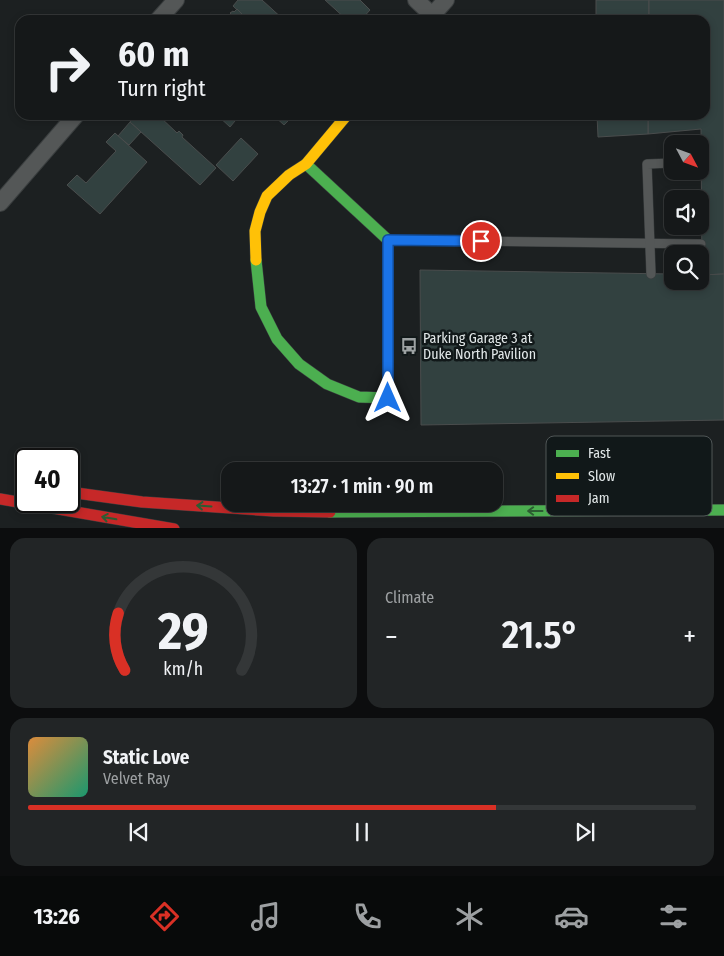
<!DOCTYPE html>
<meta charset="utf-8">
<style>
:root{--surface:#151819;--page:#222526;--text:#f1f3f6;--muted:#9da0a2;--line:#343738;--accent:#d93025}
body{margin:0;font-family:"Fira Sans Condensed",sans-serif;background:var(--page);color:var(--text);height:100vh;display:flex;flex-direction:column;font-size:19px;white-space:nowrap}
*{box-sizing:border-box;margin:0}
p{font-size:16px;color:var(--muted)}
.icon{flex:none;width:28px;height:28px;fill:none;stroke:currentColor;stroke-width:2;stroke-linecap:round;stroke-linejoin:round}
.map{position:relative;height:528px;overflow:hidden}
.side{display:flex;flex-direction:column;gap:10px;padding:10px;background:#0c0d0e;flex:1}
.side>*{flex:none}
.banner{position:absolute;left:15px;top:15px;width:695px;height:105px;border-radius:15px;box-shadow:0 2px 8px #0003,0 0 0 1px var(--line);background:#151819;color:var(--text);overflow:hidden}
.needle{width:32px;rotate:131deg}
.controls{position:absolute;left:664px;top:135px;display:grid;gap:10px}
.controls a{display:grid;place-items:center;width:45px;height:45px;border-radius:10px;background:var(--surface);box-shadow:0 2px 8px #0003,0 0 0 1px var(--line);font-size:25px}
.speed{position:absolute;left:15px;top:448px;display:flex;gap:10px;font-size:25px;font-weight:700;text-align:center}
.speed>*{display:grid;place-content:center;width:65px;height:65px;border-radius:50%;background:var(--surface);box-shadow:0 2px 8px #0003,0 0 0 1px var(--line);line-height:1}
.speed .limit{border:2px solid #111;border-radius:8px;background:#fff;color:#111}
.pin{position:absolute;display:grid;place-items:center;width:42px;height:42px;color:#fff;margin:-21px;border:2px solid #fff;border-radius:50%;box-shadow:0 1px 5px #0007}
.me{position:absolute;width:55px;margin:-28px;rotate:0deg;stroke-linejoin:round;filter:drop-shadow(0 0 4px #0008)}
.turn{display:flex;align-items:center;gap:18px;height:105px;padding:0 20px;font-size:22px}
.turn .icon{width:65px;height:65px;stroke-width:2.5}
.turn b{display:block;font-size:35px;line-height:42px}
.big{font-size:38px;font-weight:600;line-height:1.1}
.side .widget{flex:1;display:flex;flex-direction:column;justify-content:center;gap:8px;min-width:0;padding:0 18px;border-radius:15px;background:var(--page)}
.side .dial{align-items:center;gap:0}
.dial svg{height:130px;overflow:visible;fill:none;stroke:var(--line);stroke-width:7;stroke-linecap:round;text-anchor:middle}
.dial text{fill:var(--text);stroke:none}
.song{display:flex;align-items:center;gap:15px}
.cover{width:60px;height:60px;border-radius:8px;background:linear-gradient(135deg,hsl(30 70% 55%),hsl(160 70% 35%))}
.played{height:5px;border-radius:2px;background:linear-gradient(90deg,var(--accent) 70%,var(--line) 70%)}
.keys{display:flex;justify-content:space-around;direction:ltr}
.heat{display:flex;justify-content:space-between;align-items:center;font-size:28px;direction:ltr}
.side .tiles{flex:1;display:grid;gap:10px;grid-template-columns:1fr 1fr}
.widget:last-child{grid-column:span 2}
.trip{position:absolute;left:221px;top:462px;width:282px;height:50px;border-radius:15px;background:var(--surface);box-shadow:0 2px 8px #0003,0 0 0 1px var(--line);font-weight:600;line-height:50px;text-align:center}
.menu{display:flex;height:80px;justify-content:space-around;align-items:center;background:#080a0a;color:var(--muted)}
.menu .icon{width:35px;height:35px}
.menu .on{color:var(--accent)}
.menu b{font-size:22px;color:var(--text)}
.map>svg:first-child{display:block}
</style>
<div class="map">
<svg width="724" height="529" viewBox="0 0 724 529">
<rect width="100%" height="100%" fill="#1c2021"/>
<g fill="#324140" stroke="#4a4d4d">
<polygon points="238,0 262,0 284,20 248,20 233,6"/>
<polygon points="325,0 360,0 370,10 361,20 347,20"/>
<rect x="596" y="0" width="53" height="20"/>
<polygon points="649,0 724,0 724,274 702,275 701,129 648,134 648,115 705,115 705,20 649,20"/>
<polygon points="237,9 248,20 227,20 232,15 230,13 233,11 234,12"/>
<polygon points="133,115 158,115 177,133 179,131 183,135 182,137 216,168 200,185 130,122 133,118 132,116"/>
<polygon points="217,115 240,115 230,127"/>
<polygon points="273,115 294,115 284,125"/>
<polygon points="597,115 648,115 648,134 598,137"/>
<polygon points="130,122 141,132 129,145 118,136"/>
<polygon points="115,133 147,162 100,214 67,185 77,175 86,183 116,151 106,142"/>
<polygon points="241,138 258,154 233,181 216,165"/>
<polygon points="420,270 672,274 672,281 700,281 700,275 724,274 724,420 421,425"/>
</g>
<g fill="none" stroke-linecap="round" stroke-linejoin="round">
<g stroke="#3a3e3f" stroke-width="10">
<g id="lane">
<polyline points="700,161 701,161"/>
<polyline points="388,240 701,244"/>
<polyline points="651,274 647,164 672,163"/>
</g>
</g>
<g stroke="#3a3e3f" stroke-width="18">
<g id="street">
<polyline points="416,0 432,15"/>
<polyline points="158,20 176,0"/>
<polyline points="428,20 446,0"/>
<polyline points="0,203 76,115"/>
</g>
</g>
<g stroke="#3a3e3f" stroke-width="12">
<g id="fast">
<polyline points="256,260 261,307 277,339 299,364 327,384 359,397 388,398 388,240 306,164"/>
<polyline points="330,512 724,510"/>
</g>
</g>
<g stroke="#3a3e3f" stroke-width="12">
<polyline id="slow" points="256,260 255,231 260,212 267,196 289,175 306,164 347,115"/>
</g>
<g stroke="#3a3e3f" stroke-width="12">
<g id="jam">
<polyline points="69,492 142,502 274,511 330,512"/>
<polyline points="0,499 174,529"/>
</g>
</g>
<use href="#lane" stroke="#545757" stroke-width="9"/>
<use href="#street" stroke="#545757" stroke-width="16"/>
<use href="#fast" stroke="#4caf50" stroke-width="11"/>
<use href="#slow" stroke="#ffc107" stroke-width="11"/>
<use href="#jam" stroke="#c62828" stroke-width="11"/>
</g>
<defs><path id="oneway-shaft" d="M-6 0H5M1.5-3L5.5 0L1.5 3" fill="none" stroke-width="1.6" stroke-linecap="round" stroke-linejoin="round" transform="scale(1.25)"/></defs>
<g stroke="#2c5c32">
<use href="#oneway-shaft" transform="translate(204 506) rotate(-176)"/>
<use href="#oneway-shaft" transform="translate(535 511) rotate(-180)"/>
<use href="#oneway-shaft" transform="translate(109 518) rotate(-170)"/>
</g>
<g fill="none" stroke-linecap="round" stroke-linejoin="round">
<g stroke="#114b97" stroke-width="12">
<polyline id="route" points="388,398 388,240 481,241"/>
</g>
<use href="#route" stroke="#1a73e8" stroke-width="9"/>
</g>
<defs>
<g id="bus-bare" transform="scale(1.35)"><path d="M-5-6H5V4H4V6H2V4H-2V6H-4V4H-5ZM-3.5-4V0h7V-4ZM-3.5 1.2v1.5H-2V1.2ZM2 1.2v1.5H3.5V1.2Z" fill="#9da2a3" stroke="#111819" stroke-width="2.5" paint-order="stroke"/></g>
</defs>
<g fill-rule="evenodd">
<use href="#bus-bare" x="409" y="346"/>
</g>
<g text-anchor="middle" dominant-baseline="central" stroke-width="5" stroke-linejoin="round" paint-order="stroke">
<g font-size="14" fill="#e2e8e9" stroke="#111819" text-anchor="start">
<text x="423" y="338">Parking Garage 3 at<tspan x="423" dy="16">Duke North Pavilion</tspan></text>
</g>
</g>
<rect x="546" y="436" width="166" height="80" rx="8" fill="#111819" stroke="#505657" stroke-width="1"/>
<rect x="556" y="450" width="23" height="7" fill="#4caf50"/>
<rect x="556" y="473" width="23" height="6" fill="#ffc107"/>
<rect x="556" y="495" width="23" height="7" fill="#c62828"/>
<g font-size="14" fill="#e2e8e9">
<text x="588" y="458">Fast</text>
<text x="588" y="481">Slow</text>
<text x="588" y="503">Jam</text>
</g>
</svg>
<div class="controls">
<a><svg class="needle" viewBox="-14 -14 28 28"><path d="M0-13l5 13h-10z" fill="#e53935"/><path d="M0 13l5-13h-10z" fill="#9da0a2"/></svg></a>
<a><svg class="icon" aria-label="sound" viewBox="0 0 24 24"><path d="M4 9h4l5-4v14l-5-4H4zM17 9q2 3 0 6"/></svg></a>
<a><svg class="icon" aria-label="search" viewBox="0 0 24 24"><circle cx="10" cy="10" r="6"/><path d="M15 15l6 6"/></svg></a>
</div>
<div class="speed"><div class="limit">40</div></div>
<div class="pin" style="left:481px;top:241px;background:#d93025"><svg class="icon" aria-label="arrive" viewBox="0 0 24 24"><path d="M6 21V4h12l-3 4 3 4H6"/></svg></div>
<svg class="me" style="left:388px;top:398px" viewBox="-20 -20 40 40"><path d="M0-17L14 15 0 8-14 15z" fill="#1a73e8" stroke="#fff" stroke-width="4"/></svg>
<div class="trip">13:27 · 1 min · 90 m</div>
<div class="banner">
<div class="turn"><svg class="icon" aria-label="right" viewBox="0 0 24 24"><path d="M7 20v-9h11M14 6l5 5-5 5"/></svg><div><b>60 m</b>Turn right</div></div>
</div>
</div>
<section class="side">
<div class="tiles">
<div class="widget dial"><svg viewBox="0 0 100 80">
<path d="M14 69A42 42 0 1 1 86 69"/>
<path d="M14 69A42 42 0 0 1 10 34" stroke="#d93025"/>
<text x="50" y="56" font-size="32" font-weight="700">29</text>
<text x="50" y="72" font-size="11">km/h</text>
</svg></div>
<div class="widget"><p>Climate</p>
<div class="heat"><a>−</a><b class="big">21.5°</b><a>+</a></div>
</div>
<div class="widget">
<div class="song"><i class="cover"></i><div><b>Static Love</b><p>Velvet Ray</p></div></div>
<div class="played"></div>
<div class="keys"><svg class="icon" aria-label="previous" viewBox="0 0 24 24"><path d="M18 5L8 12l10 7zM5 5v14"/></svg><svg class="icon" aria-label="pause" viewBox="0 0 24 24"><path d="M8 5v14M16 5v14"/></svg><svg class="icon" aria-label="next" viewBox="0 0 24 24"><path d="M6 5l10 7-10 7zM19 5v14"/></svg></div>
</div>
</div>
</section>
<nav class="menu">
<b>13:26</b>
<svg class="icon on" aria-label="directions" viewBox="0 0 24 24"><path d="M12 3l9 9-9 9-9-9zM9 14v-3h6M13 9l2 2-2 2"/></svg>
<svg class="icon" aria-label="music" viewBox="0 0 24 24"><path d="M9 18V5l10-2v13"/><circle cx="6" cy="18" r="3"/><circle cx="16" cy="16" r="3"/></svg>
<svg class="icon" aria-label="phone" viewBox="0 0 24 24"><path d="M5 4h4l2 5-3 2q2 4 5 5l2-3 5 2v4C11 20 4 13 5 4z"/></svg>
<svg class="icon" aria-label="climate" viewBox="0 0 24 24"><path d="M12 3v18M4 7l16 10M4 17L20 7"/></svg>
<svg class="icon" aria-label="car" viewBox="0 0 24 24"><path d="M5 17H2v-5l4-1 3-4h7l3 4 3 1v5h-3M9 17h6M6 11h13"/><circle cx="7" cy="17" r="2"/><circle cx="17" cy="17" r="2"/></svg>
<svg class="icon" aria-label="filters" viewBox="0 0 24 24"><path d="M4 7h16M4 17h16"/><circle cx="9" cy="7" r="2"/><circle cx="15" cy="17" r="2"/></svg>
</nav>
